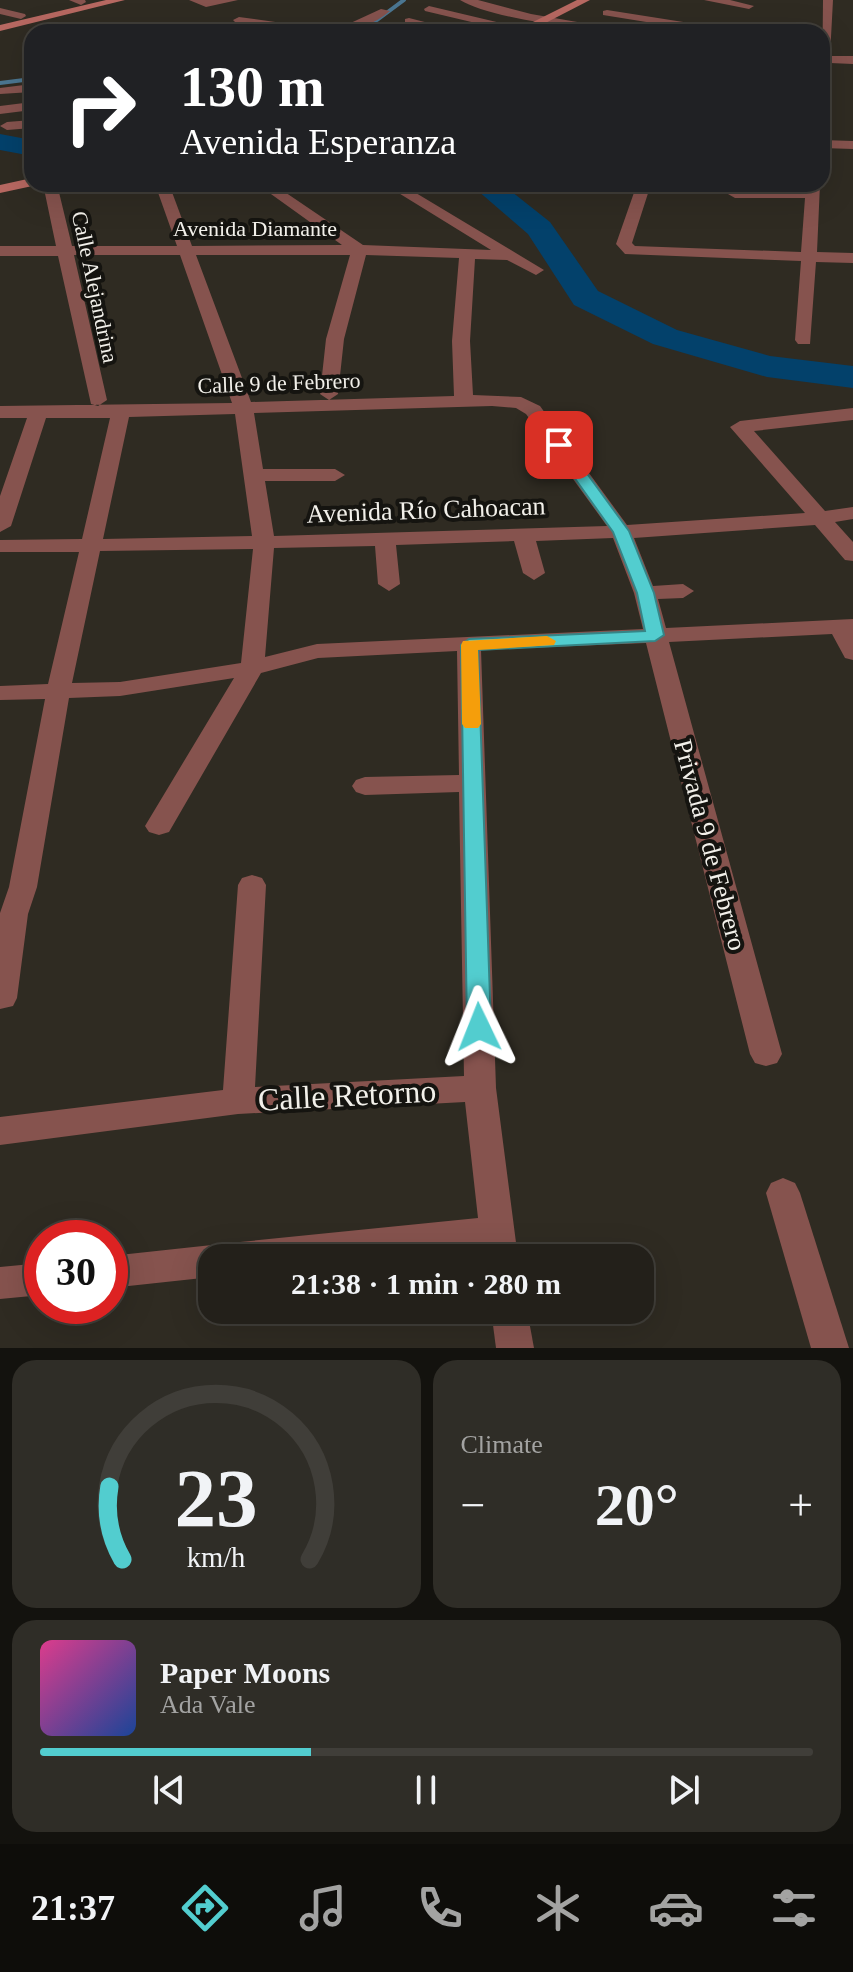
<!DOCTYPE html>
<meta charset="utf-8">
<style>
:root{--surface:#23201a;--page:#2f2d27;--text:#f1f3f6;--muted:#a3a3a2;--line:#403e39;--accent:#52cdcf}
body{margin:0;font-family:Georgia,serif;background:var(--page);color:var(--text);height:100vh;display:flex;flex-direction:column;font-size:30px;white-space:nowrap}
*{box-sizing:border-box;margin:0}
p{font-size:26px;color:var(--muted)}
.icon{flex:none;width:44px;height:44px;fill:none;stroke:currentColor;stroke-width:2;stroke-linecap:round;stroke-linejoin:round}
.map{position:relative;height:1348px;overflow:hidden}
.panel{display:flex;flex-direction:column;gap:12px;padding:12px;background:#13120e;flex:1}
.panel>*{flex:none}
.banner{position:absolute;left:24px;top:24px;width:806px;height:168px;border-radius:24px;box-shadow:0 8px 32px #0002,0 0 0 2px var(--line);background:#202124;color:#fff;overflow:hidden}
.speed{position:absolute;left:24px;top:1220px;display:flex;gap:16px;font-size:40px;font-weight:700;text-align:center}
.speed>*{display:grid;place-content:center;width:104px;height:104px;border-radius:50%;background:var(--surface);box-shadow:0 8px 32px #0002,0 0 0 2px var(--line);line-height:1}
.speed .limit{border:12px solid #d22;background:#fff;color:#111}
.pin{position:absolute;display:grid;place-items:center;width:68px;height:68px;color:#fff;margin:-34px;border-radius:16px;box-shadow:0 4px 12px #0006}
.me{position:absolute;width:88px;margin:-44px;rotate:358deg;stroke-linejoin:round;filter:drop-shadow(0 0 6px #0008)}
.turn{display:flex;align-items:center;gap:28px;height:168px;padding:0 24px;font-size:36px}
.turn .icon{width:104px;height:104px;stroke-width:2.5}
.turn b{display:block;font-size:56px;line-height:68px}
.big{font-size:60px;font-weight:800;line-height:1.1}
.panel .card{flex:1;display:flex;flex-direction:column;justify-content:center;gap:12px;min-width:0;padding:0 28px;border-radius:24px;background:var(--page)}
.panel .dial{align-items:center;gap:0}
.dial svg{height:208px;overflow:visible;fill:none;stroke:var(--line);stroke-width:7;stroke-linecap:round;text-anchor:middle}
.dial text{fill:var(--text);stroke:none}
.song{display:flex;align-items:center;gap:24px}
.cover{width:96px;height:96px;border-radius:12px;background:linear-gradient(135deg,hsl(330 70% 55%),hsl(220 70% 35%))}
.played{height:8px;border-radius:4px;background:linear-gradient(90deg,var(--accent) 35%,var(--line) 35%)}
.keys{display:flex;justify-content:space-around;direction:ltr}
.heat{display:flex;justify-content:space-between;align-items:center;font-size:44px;direction:ltr}
.panel .tiles{flex:1;display:grid;gap:12px;grid-template-columns:1fr 1fr}
.card:last-child{grid-column:span 2}
.trip{position:absolute;left:198px;top:1244px;width:456px;height:80px;border-radius:24px;background:var(--surface);box-shadow:0 8px 32px #0002,0 0 0 2px var(--line);font-weight:800;line-height:80px;text-align:center}
.menu{display:flex;height:128px;justify-content:space-around;align-items:center;background:#0e0d0a;color:var(--muted)}
.menu .icon{width:56px;height:56px}
.menu .current{color:var(--accent)}
.menu b{font-size:36px;color:var(--text)}
.map>svg:first-child{display:block}
</style>
<div class="map">
<svg width="853" height="1348" viewBox="0 0 853 1348">
<rect width="100%" height="100%" fill="#2f2b22"/>
<g fill="none" stroke-linecap="round" stroke-linejoin="round">
<g stroke="#4b7691" stroke-width="4">
<polyline points="345,32 377,20 404,0"/>
<polyline points="0,83 32,79"/>
</g>
<g fill="#03416b" fill-rule="evenodd">
<polygon points="0,134 32,140 32,156 0,150"/>
<polygon points="470,184 502,184 550,222 598,291 677,330 770,356 853,366 853,388 767,377 653,344 574,305 528,234"/>
</g>
<g fill="#86534e" fill-rule="evenodd">
<polygon points="69,0 85,0 86,2 81,5"/>
<polygon points="189,0 238,0 206,7"/>
<path d="M460,0H478L531,14L635,32C596,32 490,19 460,0Z"/>
<polygon points="704,0 730,0 754,6 749,9"/>
<polygon points="823,0 833,0 830,56 853,56 853,64 830,63 828,89 822,93"/>
<polygon points="429,6 505,24 507,26 501,29 425,11 424,9"/>
<polygon points="0,8 25,14 26,16 21,19 0,14"/>
<path d="M381,9L390,11C373,25 354,32 331,32Z"/>
<polygon points="607,10 696,24 702,27 696,30 603,15 603,11"/>
<polygon points="239,17 325,29 331,32 301,32 235,22 233,20"/>
<polygon points="409,18 456,30 458,32 439,32 405,23 405,19"/>
<polygon points="32,84 32,92 0,94 0,88"/>
<polygon points="32,102 32,110 0,114 0,106"/>
<polygon points="32,120 32,128 7,130 0,126 7,122"/>
<polygon points="822,140 853,141 853,149 822,148"/>
<path d="M43,184H57L72,246H177L155,184H169L192,246L342,245L257,184H273L363,245L491,250L384,184H401L544,270L536,275L507,260L475,259L470,341L473,395L521,397L540,406L627,525L805,513L730,427L740,421L853,408V420L754,431L825,511L853,507V519L835,522L853,542V561L845,560L815,525L634,538L653,586L683,584L694,591L683,598L658,599L666,628L853,619V660L845,658L832,634L669,642L782,1054L777,1063L766,1066L755,1063L750,1054L646,643L481,650L496,1088L518,1258H482L481,1248L388,1258H212V1277L110,1288V1256L212,1245L225,1251L227,1247L240,1242L478,1218L465,1102L238,1114L0,1145V1117L223,1090L238,885L242,878L252,875L262,878L266,885L255,1087L464,1076L459,792L365,795L356,792L352,786L356,780L365,777L459,775L457,651L318,658L261,673L169,832L159,835L149,832L145,826L234,678L120,696L69,698L37,887L28,914L17,998L13,1006L0,1009V913L9,887L45,699L0,700V686L48,684L79,552H0V540L82,539L110,418H46L11,526L0,532V496L27,418H0V406L232,403L180,255H74L107,400L98,406L91,404L58,256H0V246H56ZM196,255H350L326,339L320,394L329,400L338,394L344,339L366,255L459,258L452,341L454,396L251,402ZM492,406L516,408L526,414L607,526L274,536L265,481H335L345,475L335,469H263L254,413ZM235,414L252,536L103,539L129,417ZM613,538L634,593L643,629L317,644L265,657L274,548L375,546L378,584L389,591L400,584L396,545L514,541L523,573L534,580L545,573L536,541ZM253,549L241,663L120,682L72,683L100,551Z"/>
<polygon points="637,184 651,184 632,243 635,246 801,252 805,198 735,198 728,194 735,190 805,190 806,184 820,184 817,252 853,253 853,263 816,262 810,344 798,344 795,340 801,261 625,254 616,244"/>
<polygon points="783,1178 795,1183 800,1193 849,1348 811,1348 766,1193 771,1183"/>
<polygon points="42,1263 42,1295 0,1299 0,1267"/>
<polygon points="491,1310 527,1310 534,1348 496,1348"/>
</g>
<g fill="#b76861" fill-rule="evenodd">
<polygon points="106,0 125,0 0,31 0,25"/>
<polygon points="577,0 590,0 528,32 513,32"/>
<polygon points="32,178 32,184 37,185 0,193 0,185"/>
</g>
</g>
<polygon fill="#52cdcf" stroke="#358587" stroke-width="2" points="559,441 564,442 629,531 654,593 664,635 655,641 478,650 491,1027 487,1033 479,1036 471,1033 467,1027 461,645 469,639 645,631 637,593 613,532 551,445"/>
<polygon fill="#f59e0b" points="547,636 556,641 554,645 478,650 481,724 478,728 465,728 462,724 461,645 463,641"/>
<g text-anchor="middle" dominant-baseline="central" stroke-width="8" stroke-linejoin="round" paint-order="stroke">
<g font-size="22" fill="#f2f0ea" stroke="#151410">
<text x="255" y="228">Avenida Diamante</text>
<text transform="translate(95 287) rotate(78)">Calle Alejandrina</text>
<text transform="translate(279 383) rotate(-2)">Calle 9 de Febrero</text>
</g>
<g font-size="26" fill="#f2f0ea" stroke="#151410">
<text transform="translate(426 510) rotate(-2)">Avenida Río Cahoacan</text>
<text transform="translate(710 845) rotate(75)">Privada 9 de Febrero</text>
</g>
<g font-size="32" fill="#f2f0ea" stroke="#151410">
<text transform="translate(347 1095) rotate(-3)">Calle Retorno</text>
</g>
</g>
</svg>
<div class="speed"><div class="limit">30</div></div>
<div class="pin" style="left:559px;top:445px;background:#d93025"><svg class="icon" aria-label="arrive" viewBox="0 0 24 24"><path d="M6 21V4h12l-3 4 3 4H6"/></svg></div>
<svg class="me" style="left:479px;top:1027px" viewBox="-20 -20 40 40"><path d="M0-17L14 15 0 8-14 15z" fill="#52cdcf" stroke="#fff" stroke-width="4"/></svg>
<div class="trip">21:38 · 1 min · 280 m</div>
<div class="banner">
<div class="turn"><svg class="icon" aria-label="right" viewBox="0 0 24 24"><path d="M7 20v-9h11M14 6l5 5-5 5"/></svg><div><b>130 m</b>Avenida Esperanza</div></div>
</div>
</div>
<section class="panel">
<div class="tiles">
<div class="card dial"><svg viewBox="0 0 100 80">
<path d="M14 69A42 42 0 1 1 86 69"/>
<path d="M14 69A42 42 0 0 1 9 41" stroke="#52cdcf"/>
<text x="50" y="56" font-size="32" font-weight="700">23</text>
<text x="50" y="72" font-size="11">km/h</text>
</svg></div>
<div class="card"><p>Climate</p>
<div class="heat"><a>−</a><b class="big">20°</b><a>+</a></div>
</div>
<div class="card">
<div class="song"><i class="cover"></i><div><b>Paper Moons</b><p>Ada Vale</p></div></div>
<div class="played"></div>
<div class="keys"><svg class="icon" aria-label="previous" viewBox="0 0 24 24"><path d="M18 5L8 12l10 7zM5 5v14"/></svg><svg class="icon" aria-label="pause" viewBox="0 0 24 24"><path d="M8 5v14M16 5v14"/></svg><svg class="icon" aria-label="next" viewBox="0 0 24 24"><path d="M6 5l10 7-10 7zM19 5v14"/></svg></div>
</div>
</div>
</section>
<nav class="menu">
<b>21:37</b>
<svg class="icon current" aria-label="directions" viewBox="0 0 24 24"><path d="M12 3l9 9-9 9-9-9zM9 14v-3h6M13 9l2 2-2 2"/></svg>
<svg class="icon" aria-label="music" viewBox="0 0 24 24"><path d="M9 18V5l10-2v13"/><circle cx="6" cy="18" r="3"/><circle cx="16" cy="16" r="3"/></svg>
<svg class="icon" aria-label="phone" viewBox="0 0 24 24"><path d="M5 4h4l2 5-3 2q2 4 5 5l2-3 5 2v4C11 20 4 13 5 4z"/></svg>
<svg class="icon" aria-label="climate" viewBox="0 0 24 24"><path d="M12 3v18M4 7l16 10M4 17L20 7"/></svg>
<svg class="icon" aria-label="car" viewBox="0 0 24 24"><path d="M5 17H2v-5l4-1 3-4h7l3 4 3 1v5h-3M9 17h6M6 11h13"/><circle cx="7" cy="17" r="2"/><circle cx="17" cy="17" r="2"/></svg>
<svg class="icon" aria-label="filters" viewBox="0 0 24 24"><path d="M4 7h16M4 17h16"/><circle cx="9" cy="7" r="2"/><circle cx="15" cy="17" r="2"/></svg>
</nav>
